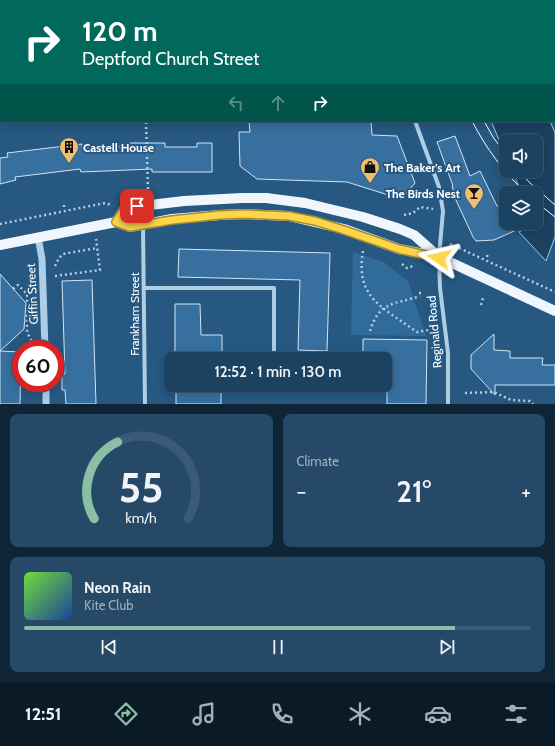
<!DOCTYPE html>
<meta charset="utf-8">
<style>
:root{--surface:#1c4261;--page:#254967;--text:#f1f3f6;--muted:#a0b0bd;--line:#3a5b76;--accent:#8abfa5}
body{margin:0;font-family:Cabin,sans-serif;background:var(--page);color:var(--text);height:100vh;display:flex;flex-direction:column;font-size:15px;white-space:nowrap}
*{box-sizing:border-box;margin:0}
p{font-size:13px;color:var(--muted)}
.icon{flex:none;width:22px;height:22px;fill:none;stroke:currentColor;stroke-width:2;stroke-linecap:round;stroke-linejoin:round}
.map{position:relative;height:404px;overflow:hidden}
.panel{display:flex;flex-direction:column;gap:10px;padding:10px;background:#0f2435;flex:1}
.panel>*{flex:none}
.hud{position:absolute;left:0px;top:0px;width:555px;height:122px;box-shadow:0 2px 10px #0003,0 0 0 1px var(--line);background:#00695c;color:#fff;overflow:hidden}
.fabs{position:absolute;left:499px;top:134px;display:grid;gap:8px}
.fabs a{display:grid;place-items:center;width:44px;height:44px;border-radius:8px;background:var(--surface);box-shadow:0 2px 10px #0003,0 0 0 1px var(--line);font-size:20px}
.speed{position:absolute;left:12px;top:340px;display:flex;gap:8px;font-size:20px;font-weight:700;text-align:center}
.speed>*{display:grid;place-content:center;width:52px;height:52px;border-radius:50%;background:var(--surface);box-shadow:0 2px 10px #0003,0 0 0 1px var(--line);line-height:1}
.speed .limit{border:6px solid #d22;background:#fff;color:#111}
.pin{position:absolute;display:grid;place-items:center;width:34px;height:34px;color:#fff;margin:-17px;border-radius:8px;box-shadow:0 2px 6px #0006}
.me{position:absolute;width:44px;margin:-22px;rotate:281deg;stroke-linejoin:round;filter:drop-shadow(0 0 3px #0008)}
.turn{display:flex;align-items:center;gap:14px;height:84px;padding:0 16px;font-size:18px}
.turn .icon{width:52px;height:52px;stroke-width:2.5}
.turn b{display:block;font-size:28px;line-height:34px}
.lanes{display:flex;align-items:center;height:38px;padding:0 16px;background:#0003;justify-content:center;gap:20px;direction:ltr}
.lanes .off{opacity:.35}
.big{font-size:30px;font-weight:600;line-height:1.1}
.panel .widget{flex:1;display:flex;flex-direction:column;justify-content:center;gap:6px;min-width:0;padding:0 14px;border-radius:8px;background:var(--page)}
.panel .dial{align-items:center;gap:0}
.dial svg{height:104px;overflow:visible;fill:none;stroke:var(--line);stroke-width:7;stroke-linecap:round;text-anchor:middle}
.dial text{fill:var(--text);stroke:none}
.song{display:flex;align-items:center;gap:12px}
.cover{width:48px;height:48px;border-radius:6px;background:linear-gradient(135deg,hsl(100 70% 55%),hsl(220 70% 35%))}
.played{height:4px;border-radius:2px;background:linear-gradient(90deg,var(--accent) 85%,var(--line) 85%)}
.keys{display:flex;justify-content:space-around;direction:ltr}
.heat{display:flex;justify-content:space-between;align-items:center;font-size:22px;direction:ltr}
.panel .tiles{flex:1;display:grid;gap:10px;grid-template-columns:1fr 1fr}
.widget:last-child{grid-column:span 2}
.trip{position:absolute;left:164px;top:352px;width:228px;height:40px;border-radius:8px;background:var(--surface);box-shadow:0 2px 10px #0003,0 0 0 1px var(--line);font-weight:600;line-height:40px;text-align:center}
.dock{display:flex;height:64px;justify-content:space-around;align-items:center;background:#0b1a27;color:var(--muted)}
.dock .icon{width:28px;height:28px}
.dock .current{color:var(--accent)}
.dock b{font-size:18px;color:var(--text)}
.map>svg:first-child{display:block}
</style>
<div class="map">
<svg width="555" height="404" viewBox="0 0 555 404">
<rect width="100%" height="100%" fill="#265881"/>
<polygon fill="#316b99" points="353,252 384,262 408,281 426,336 351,335"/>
<polygon fill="#1b4162" stroke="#a2cae7" points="491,121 550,121 555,133 555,237 546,261 519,232 536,223 536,193 522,193 512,171 536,171 536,141 506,141 506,156"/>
<g fill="#37709e" stroke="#d1e5f5">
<polygon points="249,121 371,121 372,135 397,136 415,183 401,199 347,182 257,179 240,166 239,132 250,132"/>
<polygon points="455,136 470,176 480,171 497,206 506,202 506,223 532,223 494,240 476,241 473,237 455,198 457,197 452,187 453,186 437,142"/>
<polygon points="126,143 165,143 165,147 197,147 197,143 212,143 212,172 152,172 152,169 81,172 80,169 15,177 16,180 0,184 0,158 8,157 7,153 82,144 82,148 126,146"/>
<polygon points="179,249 330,253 327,351 298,350 300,280 178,277"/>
<polygon points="0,274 26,303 24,329 0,351"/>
<polygon points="92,280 96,404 66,404 65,390 62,390 62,374 65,374 62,281"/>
<polygon points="175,304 200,304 201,335 222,335 222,353 220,353 220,359 175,359"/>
<polygon points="494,334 494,350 510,351 510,358 543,358 542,365 555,365 555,385 495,385 495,395 471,369 471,355"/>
<polygon points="363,339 427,340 426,404 387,404 387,381 385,381 385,359 363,359"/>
<polygon points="0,351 21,352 20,404 0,404"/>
<polygon points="179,385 221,385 221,404 176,404 176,388 179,388"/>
</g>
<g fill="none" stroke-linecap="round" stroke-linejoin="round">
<g stroke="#aecee6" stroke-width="2.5" stroke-dasharray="2 3" stroke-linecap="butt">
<polyline points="146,122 148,190"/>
<polyline points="64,205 64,207"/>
<polyline points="404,215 413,213 420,207 433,209"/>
<polyline points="0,224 105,203 111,205"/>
<polyline points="450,244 555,292"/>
<path d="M363,251C355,297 382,307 414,330L417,332L429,330"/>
<polyline points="487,257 488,253"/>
<polyline points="402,264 407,268 413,266"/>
<polyline points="55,266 59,258 63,254 97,248"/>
<polyline points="55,276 100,270 96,239"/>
<polyline points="13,289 18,285 27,294 27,332 32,342"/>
<polyline points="419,293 424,293"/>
<polyline points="481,305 483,298"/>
<path d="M370,331C379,301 394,305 420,296"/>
<polyline points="465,393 494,392 511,400 530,401 533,404"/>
</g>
<g stroke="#aecee6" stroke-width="3">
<polyline points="320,0 323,1"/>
<polyline points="527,0 527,1"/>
<polyline points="554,91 555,94"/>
</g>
<g stroke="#aecee6" stroke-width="4">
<polyline points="369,0 369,1"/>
<polyline points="415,121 439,187 443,211 439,257 440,288 448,353 448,404"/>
<polyline points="143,225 145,404"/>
<polyline points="144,288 274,288 274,356"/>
</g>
<g stroke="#aecee6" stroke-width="7">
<polyline points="38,237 42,259 45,349"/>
<polyline points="46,383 46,404"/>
</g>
<g stroke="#eff6fd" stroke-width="10">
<polyline points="116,222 125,208 184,201 242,198 266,198 305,203 363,217 400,229 414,235 439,257 555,311"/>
<polyline points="0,245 116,222 130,227 172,219 220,215 244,214 289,216 344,229 399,249 439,257"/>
</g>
<g stroke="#fff" stroke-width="1">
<polyline points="430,0 430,1"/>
<polyline points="440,0 441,1"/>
<path d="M472,121C486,148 504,173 526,193"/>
<polyline points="484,121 493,137 506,155"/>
<polyline points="519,171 529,182 555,205"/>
<polyline points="536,202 555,217"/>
</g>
</g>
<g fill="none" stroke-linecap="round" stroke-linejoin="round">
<g stroke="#a68a30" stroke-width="10">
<polyline id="route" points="137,206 125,208 116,222 130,227 172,220 220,215 244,214 289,216 315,221 344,230 399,249 439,258"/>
</g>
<use href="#route" stroke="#ffd54a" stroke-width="7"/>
</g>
<defs>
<g id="building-pin" transform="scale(1)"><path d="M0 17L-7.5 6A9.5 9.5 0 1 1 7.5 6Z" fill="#efbe73" stroke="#265881"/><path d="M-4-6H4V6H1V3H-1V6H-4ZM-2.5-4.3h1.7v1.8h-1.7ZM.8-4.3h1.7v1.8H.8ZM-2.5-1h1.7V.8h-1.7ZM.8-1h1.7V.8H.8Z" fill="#111"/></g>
<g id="shop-pin" transform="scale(1)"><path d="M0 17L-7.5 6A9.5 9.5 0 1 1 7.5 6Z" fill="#efbe73" stroke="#265881"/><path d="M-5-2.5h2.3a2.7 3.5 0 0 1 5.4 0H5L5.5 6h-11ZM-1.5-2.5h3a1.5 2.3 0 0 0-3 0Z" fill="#111"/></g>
<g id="bar-pin" transform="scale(1)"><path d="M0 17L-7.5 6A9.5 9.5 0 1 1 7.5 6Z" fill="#efbe73" stroke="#265881"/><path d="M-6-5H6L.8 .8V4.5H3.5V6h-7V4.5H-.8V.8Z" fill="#111"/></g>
</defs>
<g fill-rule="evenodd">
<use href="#building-pin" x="69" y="147"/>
<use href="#shop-pin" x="370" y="167"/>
<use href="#bar-pin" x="474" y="193"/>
</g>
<g text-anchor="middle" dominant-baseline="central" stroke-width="4" stroke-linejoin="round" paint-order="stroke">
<g font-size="12" font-weight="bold" fill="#fff" stroke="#265881" text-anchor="start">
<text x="83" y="147">Castell House</text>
<text x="384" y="167">The Baker's Art</text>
<text x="460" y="193" text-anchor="end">The Birds Nest</text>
</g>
<g font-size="12" fill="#fff" stroke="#265881">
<text transform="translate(32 294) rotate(-93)">Giffin Street</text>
<text transform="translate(134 314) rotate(-90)">Frankham Street</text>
<text transform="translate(434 332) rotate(-95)">Reginald Road</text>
</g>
</g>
</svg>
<div class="fabs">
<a><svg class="icon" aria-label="sound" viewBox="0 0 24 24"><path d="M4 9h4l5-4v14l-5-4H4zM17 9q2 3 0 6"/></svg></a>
<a><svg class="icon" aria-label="layers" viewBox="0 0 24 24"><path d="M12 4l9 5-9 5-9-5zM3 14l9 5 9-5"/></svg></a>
</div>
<div class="speed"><div class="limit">60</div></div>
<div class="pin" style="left:137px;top:206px;background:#d93025"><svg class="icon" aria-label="arrive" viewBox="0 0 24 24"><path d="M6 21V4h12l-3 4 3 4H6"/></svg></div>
<svg class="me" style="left:439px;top:258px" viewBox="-20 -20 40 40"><path d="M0-17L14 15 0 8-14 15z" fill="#ffd54a" stroke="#fff" stroke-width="4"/></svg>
<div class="trip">12:52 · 1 min · 130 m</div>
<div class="hud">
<div class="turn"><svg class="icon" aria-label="right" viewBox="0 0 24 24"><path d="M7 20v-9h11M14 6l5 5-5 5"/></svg><div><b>120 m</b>Deptford Church Street</div></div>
<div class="lanes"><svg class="icon off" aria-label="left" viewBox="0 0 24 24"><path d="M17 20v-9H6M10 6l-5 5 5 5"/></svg><svg class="icon off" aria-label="ahead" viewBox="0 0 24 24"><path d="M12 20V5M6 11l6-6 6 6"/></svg><svg class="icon" aria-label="right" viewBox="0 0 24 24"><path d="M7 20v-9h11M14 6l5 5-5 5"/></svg></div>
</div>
</div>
<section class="panel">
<div class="tiles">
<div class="widget dial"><svg viewBox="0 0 100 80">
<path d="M14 69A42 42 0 1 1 86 69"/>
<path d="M14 69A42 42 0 0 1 32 10" stroke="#8abfa5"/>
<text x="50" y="56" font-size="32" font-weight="700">55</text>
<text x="50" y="72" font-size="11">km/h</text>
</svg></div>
<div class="widget"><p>Climate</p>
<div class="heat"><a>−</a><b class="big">21°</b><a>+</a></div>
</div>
<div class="widget">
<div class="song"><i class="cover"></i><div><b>Neon Rain</b><p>Kite Club</p></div></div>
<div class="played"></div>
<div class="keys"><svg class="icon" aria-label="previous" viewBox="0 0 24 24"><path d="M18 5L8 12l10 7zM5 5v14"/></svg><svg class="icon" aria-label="pause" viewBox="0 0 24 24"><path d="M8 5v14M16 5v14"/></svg><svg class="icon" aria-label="next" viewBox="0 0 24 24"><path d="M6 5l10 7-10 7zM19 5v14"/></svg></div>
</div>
</div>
</section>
<nav class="dock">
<b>12:51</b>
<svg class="icon current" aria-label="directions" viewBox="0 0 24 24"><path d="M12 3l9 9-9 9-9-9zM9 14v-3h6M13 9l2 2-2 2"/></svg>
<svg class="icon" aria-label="music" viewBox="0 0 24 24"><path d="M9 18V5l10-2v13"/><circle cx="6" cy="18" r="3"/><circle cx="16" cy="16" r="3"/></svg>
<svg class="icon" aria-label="phone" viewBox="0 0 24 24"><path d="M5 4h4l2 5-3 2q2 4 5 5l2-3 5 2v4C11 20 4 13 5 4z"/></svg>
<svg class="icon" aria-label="climate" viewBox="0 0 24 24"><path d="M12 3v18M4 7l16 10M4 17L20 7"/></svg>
<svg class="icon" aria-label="car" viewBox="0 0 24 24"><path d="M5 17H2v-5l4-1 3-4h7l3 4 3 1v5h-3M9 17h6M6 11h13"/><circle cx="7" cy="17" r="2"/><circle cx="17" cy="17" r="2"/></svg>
<svg class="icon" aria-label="filters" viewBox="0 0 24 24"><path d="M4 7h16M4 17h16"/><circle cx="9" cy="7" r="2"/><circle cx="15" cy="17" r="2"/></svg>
</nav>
